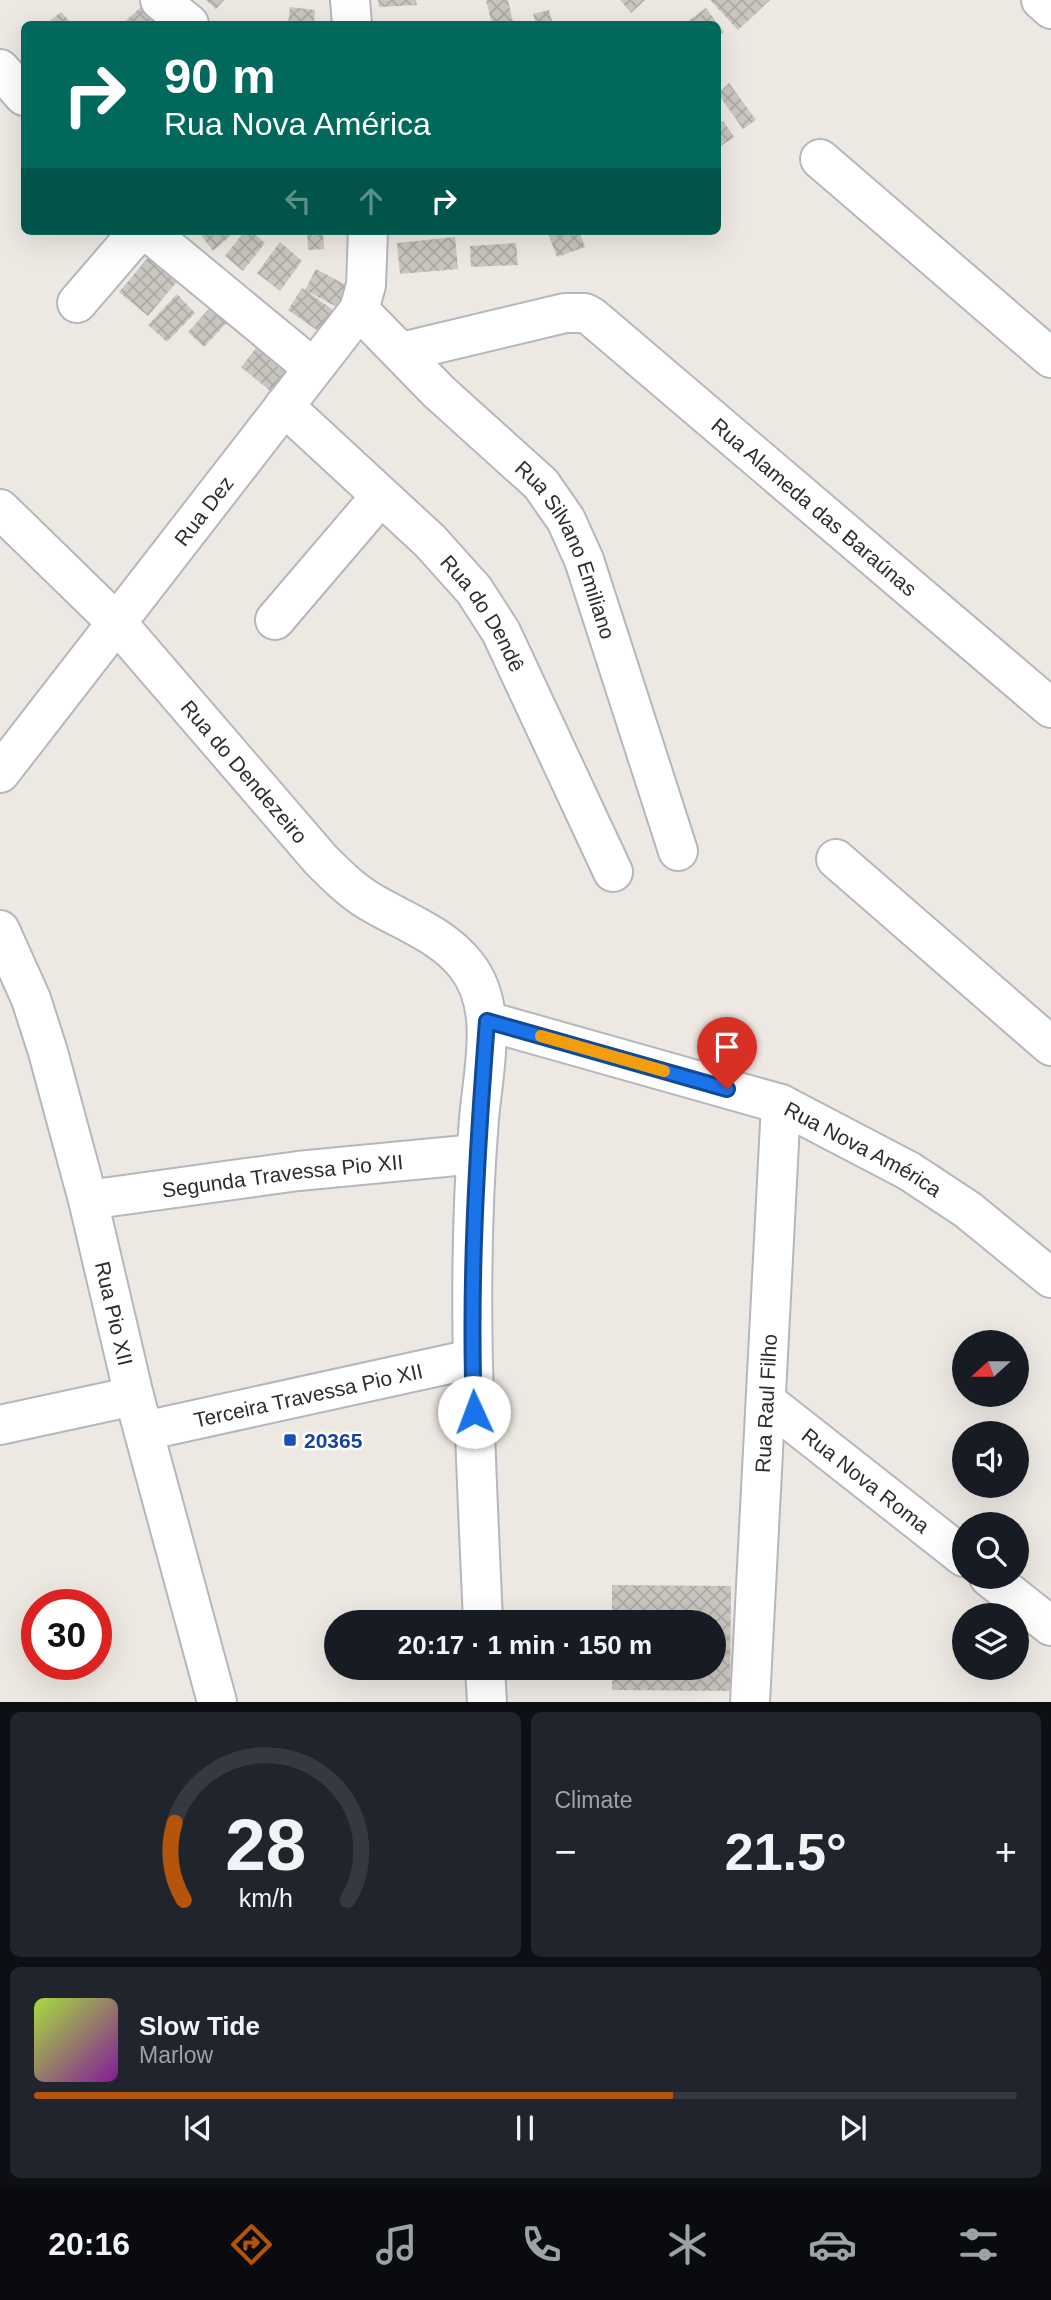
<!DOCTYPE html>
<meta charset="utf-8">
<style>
:root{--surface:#171b24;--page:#20242c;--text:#f1f3f6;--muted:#9ea1a6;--line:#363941;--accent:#b45309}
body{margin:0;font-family:Helvetica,sans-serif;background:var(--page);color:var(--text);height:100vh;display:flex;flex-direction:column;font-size:26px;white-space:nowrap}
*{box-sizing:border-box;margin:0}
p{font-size:23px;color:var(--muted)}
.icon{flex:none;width:38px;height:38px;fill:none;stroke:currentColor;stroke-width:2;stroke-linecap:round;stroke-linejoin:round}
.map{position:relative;height:1702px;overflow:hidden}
.details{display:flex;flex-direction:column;gap:10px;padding:10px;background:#0d0f14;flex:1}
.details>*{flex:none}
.hud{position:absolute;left:21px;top:21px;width:700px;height:214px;border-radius:10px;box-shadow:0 7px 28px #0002;background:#00695c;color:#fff;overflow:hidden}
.needle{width:46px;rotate:249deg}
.tools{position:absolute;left:952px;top:1330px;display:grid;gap:14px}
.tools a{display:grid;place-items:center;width:77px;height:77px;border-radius:50%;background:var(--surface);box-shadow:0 7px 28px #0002;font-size:35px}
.speed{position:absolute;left:21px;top:1589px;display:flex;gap:14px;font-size:35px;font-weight:700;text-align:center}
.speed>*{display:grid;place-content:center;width:91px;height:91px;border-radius:50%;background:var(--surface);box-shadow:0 7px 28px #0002;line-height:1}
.speed .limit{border:10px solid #d22;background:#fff;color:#111}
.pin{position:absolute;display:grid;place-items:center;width:60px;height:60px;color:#fff;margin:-72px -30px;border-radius:50% 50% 50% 0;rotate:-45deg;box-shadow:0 0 7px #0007}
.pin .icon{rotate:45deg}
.me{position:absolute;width:77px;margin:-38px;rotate:358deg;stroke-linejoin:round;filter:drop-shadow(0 0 5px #0008)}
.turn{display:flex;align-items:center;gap:24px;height:147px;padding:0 28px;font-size:32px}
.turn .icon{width:91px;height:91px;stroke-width:2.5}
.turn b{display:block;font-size:49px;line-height:60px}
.lanes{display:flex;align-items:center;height:66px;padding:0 28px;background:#0003;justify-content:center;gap:35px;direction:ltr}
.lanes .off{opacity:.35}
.big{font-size:52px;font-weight:700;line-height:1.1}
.details .card{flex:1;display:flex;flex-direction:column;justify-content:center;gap:10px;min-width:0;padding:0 24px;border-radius:10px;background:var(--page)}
.details .dial{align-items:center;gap:0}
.dial svg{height:182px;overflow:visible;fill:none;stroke:var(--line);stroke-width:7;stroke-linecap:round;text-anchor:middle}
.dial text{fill:var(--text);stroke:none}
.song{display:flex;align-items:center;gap:21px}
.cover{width:84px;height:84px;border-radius:10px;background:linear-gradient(135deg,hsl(80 70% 55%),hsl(290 70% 35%))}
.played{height:7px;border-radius:4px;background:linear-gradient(90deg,var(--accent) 65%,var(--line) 65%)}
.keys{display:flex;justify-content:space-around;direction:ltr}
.heat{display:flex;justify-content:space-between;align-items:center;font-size:38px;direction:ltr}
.details .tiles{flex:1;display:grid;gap:10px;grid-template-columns:1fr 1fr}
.card:last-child{grid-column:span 2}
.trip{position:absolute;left:324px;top:1610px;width:402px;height:70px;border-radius:35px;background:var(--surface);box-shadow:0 7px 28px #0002;font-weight:700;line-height:70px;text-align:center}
.dock{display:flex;height:112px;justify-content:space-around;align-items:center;background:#090b0e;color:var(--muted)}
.dock .icon{width:49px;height:49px}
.dock .current{color:var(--accent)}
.dock b{font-size:32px;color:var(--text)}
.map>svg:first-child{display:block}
</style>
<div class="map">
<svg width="1051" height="1702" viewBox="0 0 1051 1702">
<defs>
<pattern id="building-cross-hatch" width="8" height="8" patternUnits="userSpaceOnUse" patternTransform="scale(1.75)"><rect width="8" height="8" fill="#c9c6c0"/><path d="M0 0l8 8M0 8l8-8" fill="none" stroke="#adaaa5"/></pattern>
</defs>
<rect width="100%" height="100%" fill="#ede8e2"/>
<g fill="url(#building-cross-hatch)">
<polygon points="149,0 168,24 122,24"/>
<polygon points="206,0 224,0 216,9"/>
<polygon points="378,0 416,0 417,5 379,7"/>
<polygon points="486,0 508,0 513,23 492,24"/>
<polygon points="620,0 645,0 631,13"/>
<polygon points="710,0 770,0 738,30"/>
<polygon points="290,7 315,10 314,24 288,24"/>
<polygon points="706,8 724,32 718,36 718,24 684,24"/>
<polygon points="549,10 553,24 536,24 533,14"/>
<polygon points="61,12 72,24 46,24"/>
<polygon points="729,83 756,120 743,129 718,94"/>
<polygon points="723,121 734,137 718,148 718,124"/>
<polygon points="198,231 236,231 213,251"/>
<polygon points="245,231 251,231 265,243 243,271 225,256"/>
<polygon points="307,231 323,231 324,249 308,250"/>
<polygon points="547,231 579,231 585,247 557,257"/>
<polygon points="455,237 458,269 400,274 397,243"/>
<polygon points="280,242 302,261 280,291 257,273"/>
<polygon points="516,243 518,265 471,267 470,246"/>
<polygon points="157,247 185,272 148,316 119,292"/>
<polygon points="316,269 359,292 348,313 305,290 336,312 321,333 288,310 302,288 305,290"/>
<polygon points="177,294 195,313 167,342 148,325"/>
<polygon points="219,298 236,313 204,347 188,332"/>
<polygon points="265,337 299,364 275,395 241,367"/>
<polygon points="612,1585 731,1586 730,1691 612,1690 612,1668 714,1668 714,1622 612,1622"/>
</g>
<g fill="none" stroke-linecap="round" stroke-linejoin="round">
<g stroke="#b5b7bf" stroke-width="42">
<g id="minor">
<polyline points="160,0 189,24"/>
<polyline points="350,0 352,24"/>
<polyline points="1041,0 1051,9"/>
<polyline points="0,69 24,96"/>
<polyline points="820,159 1051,358"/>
<polyline points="147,231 313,368"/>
<polyline points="77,303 139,231"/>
<path id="s1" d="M359,310L439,392L541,484L566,520L584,560L678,851"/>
<path id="s2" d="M402,352L565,313H585L592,317L1051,708"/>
<path id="s3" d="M284,406L430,541L474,590L501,632L613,872"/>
<path id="s4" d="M0,509L117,623L321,860C336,875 351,890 369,901C402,921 442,934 466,965C500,1007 483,1070 479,1119C465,1287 476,1455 483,1622"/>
<polyline points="275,620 380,497"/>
<path id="s5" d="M0,773L359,310L366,285L368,231"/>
<polyline points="836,859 1051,1046"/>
<path id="s6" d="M0,930L31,999L48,1052L88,1200L134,1396L217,1702"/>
<path id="s7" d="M487,1021L781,1104L909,1171L968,1210L1051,1278"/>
<path id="s8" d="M88,1200L298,1171L476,1154"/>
<path id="s9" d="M767,1402L964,1557"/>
<polyline points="0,1425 134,1396"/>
<path id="s10" d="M144,1431L472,1359"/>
<polyline points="989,1577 1051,1626"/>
<polyline points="485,1668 487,1702"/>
<path id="s11" d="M750,1702L781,1104"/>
</g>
</g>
<use href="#minor" stroke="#fff" stroke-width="38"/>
</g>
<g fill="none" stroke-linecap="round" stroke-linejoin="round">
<g stroke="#114b97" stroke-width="18">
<path id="route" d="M474,1412C469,1281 477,1151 487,1021L727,1089"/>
</g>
<use href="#route" stroke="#1a73e8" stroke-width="12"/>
<polyline stroke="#f59e0b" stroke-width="12" points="541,1036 664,1071"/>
</g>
<rect fill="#1a4fb4" stroke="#fff" stroke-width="2.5" x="283" y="1433" width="14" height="14" rx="3.5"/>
<g text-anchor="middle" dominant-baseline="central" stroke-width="5" stroke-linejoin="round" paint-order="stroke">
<g font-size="21" fill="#2d2d2d" stroke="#fff">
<text stroke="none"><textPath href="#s2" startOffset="488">Rua Alameda das Baraúnas</textPath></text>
<text stroke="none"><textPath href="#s5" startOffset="332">Rua Dez</textPath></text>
<text stroke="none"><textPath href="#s1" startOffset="322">Rua Silvano Emiliano</textPath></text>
<text stroke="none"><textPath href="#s3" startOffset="289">Rua do Dendê</textPath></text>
<text stroke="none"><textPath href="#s4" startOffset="359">Rua do Dendezeiro</textPath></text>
<text stroke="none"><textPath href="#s7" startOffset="399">Rua Nova América</textPath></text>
<text stroke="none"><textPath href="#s8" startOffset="196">Segunda Travessa Pio XII</textPath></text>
<text stroke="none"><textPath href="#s6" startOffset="401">Rua Pio XII</textPath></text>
<text stroke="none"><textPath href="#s10" startOffset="168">Terceira Travessa Pio XII</textPath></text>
<text stroke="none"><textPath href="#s11" startOffset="299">Rua Raul Filho</textPath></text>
<text stroke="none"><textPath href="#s9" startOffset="126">Rua Nova Roma</textPath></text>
</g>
<g font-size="21" font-weight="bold" fill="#164399" stroke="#fff" text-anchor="start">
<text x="304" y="1440">20365</text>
</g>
</g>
</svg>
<div class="tools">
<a><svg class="needle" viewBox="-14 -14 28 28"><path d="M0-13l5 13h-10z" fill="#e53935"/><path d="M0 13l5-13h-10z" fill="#9ea1a6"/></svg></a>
<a><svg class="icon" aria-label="sound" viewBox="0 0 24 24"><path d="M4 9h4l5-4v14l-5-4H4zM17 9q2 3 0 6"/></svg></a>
<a><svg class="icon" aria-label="search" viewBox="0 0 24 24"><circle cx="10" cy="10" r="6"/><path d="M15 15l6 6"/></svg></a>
<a><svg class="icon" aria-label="layers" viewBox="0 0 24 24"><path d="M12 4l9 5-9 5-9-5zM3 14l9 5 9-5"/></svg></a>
</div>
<div class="speed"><div class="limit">30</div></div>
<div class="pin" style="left:727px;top:1089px;background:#d93025"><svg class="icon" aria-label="arrive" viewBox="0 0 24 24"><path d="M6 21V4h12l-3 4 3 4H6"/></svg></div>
<svg class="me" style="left:474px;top:1412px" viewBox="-20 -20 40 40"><circle r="19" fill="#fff"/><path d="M0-13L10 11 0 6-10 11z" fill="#1a73e8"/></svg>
<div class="trip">20:17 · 1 min · 150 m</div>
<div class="hud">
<div class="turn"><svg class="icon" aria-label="right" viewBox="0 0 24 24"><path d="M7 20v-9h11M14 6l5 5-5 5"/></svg><div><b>90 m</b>Rua Nova América</div></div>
<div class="lanes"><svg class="icon off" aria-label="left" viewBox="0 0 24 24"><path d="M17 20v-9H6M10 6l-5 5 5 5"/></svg><svg class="icon off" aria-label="ahead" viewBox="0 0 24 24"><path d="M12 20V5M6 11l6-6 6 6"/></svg><svg class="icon" aria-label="right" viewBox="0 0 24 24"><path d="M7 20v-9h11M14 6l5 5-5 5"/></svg></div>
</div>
</div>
<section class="details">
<div class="tiles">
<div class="card dial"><svg viewBox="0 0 100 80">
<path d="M14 69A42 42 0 1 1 86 69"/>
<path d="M14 69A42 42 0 0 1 10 35" stroke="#b45309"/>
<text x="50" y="56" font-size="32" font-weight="700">28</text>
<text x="50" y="72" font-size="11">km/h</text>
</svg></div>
<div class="card"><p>Climate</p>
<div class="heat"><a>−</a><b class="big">21.5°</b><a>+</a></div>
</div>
<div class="card">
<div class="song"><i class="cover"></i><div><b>Slow Tide</b><p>Marlow</p></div></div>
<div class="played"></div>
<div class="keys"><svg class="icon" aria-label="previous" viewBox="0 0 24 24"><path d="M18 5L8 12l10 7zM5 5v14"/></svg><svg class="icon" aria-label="pause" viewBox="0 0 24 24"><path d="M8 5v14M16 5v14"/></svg><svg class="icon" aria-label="next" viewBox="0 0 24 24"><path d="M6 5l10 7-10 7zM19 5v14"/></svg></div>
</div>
</div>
</section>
<nav class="dock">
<b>20:16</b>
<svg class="icon current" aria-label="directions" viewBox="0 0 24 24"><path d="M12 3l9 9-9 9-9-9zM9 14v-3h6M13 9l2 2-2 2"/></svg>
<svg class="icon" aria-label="music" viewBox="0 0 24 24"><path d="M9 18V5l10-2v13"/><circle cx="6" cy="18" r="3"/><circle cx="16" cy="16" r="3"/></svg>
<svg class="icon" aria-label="phone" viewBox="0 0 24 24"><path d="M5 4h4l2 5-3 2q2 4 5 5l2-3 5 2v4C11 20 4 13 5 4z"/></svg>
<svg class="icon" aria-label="climate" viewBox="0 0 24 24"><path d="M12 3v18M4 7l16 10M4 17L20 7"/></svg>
<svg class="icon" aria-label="car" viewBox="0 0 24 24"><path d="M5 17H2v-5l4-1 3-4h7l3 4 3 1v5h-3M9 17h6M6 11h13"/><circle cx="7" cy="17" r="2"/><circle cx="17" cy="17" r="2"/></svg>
<svg class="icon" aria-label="filters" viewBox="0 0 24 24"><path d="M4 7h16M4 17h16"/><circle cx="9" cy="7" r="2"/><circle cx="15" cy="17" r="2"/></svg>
</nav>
